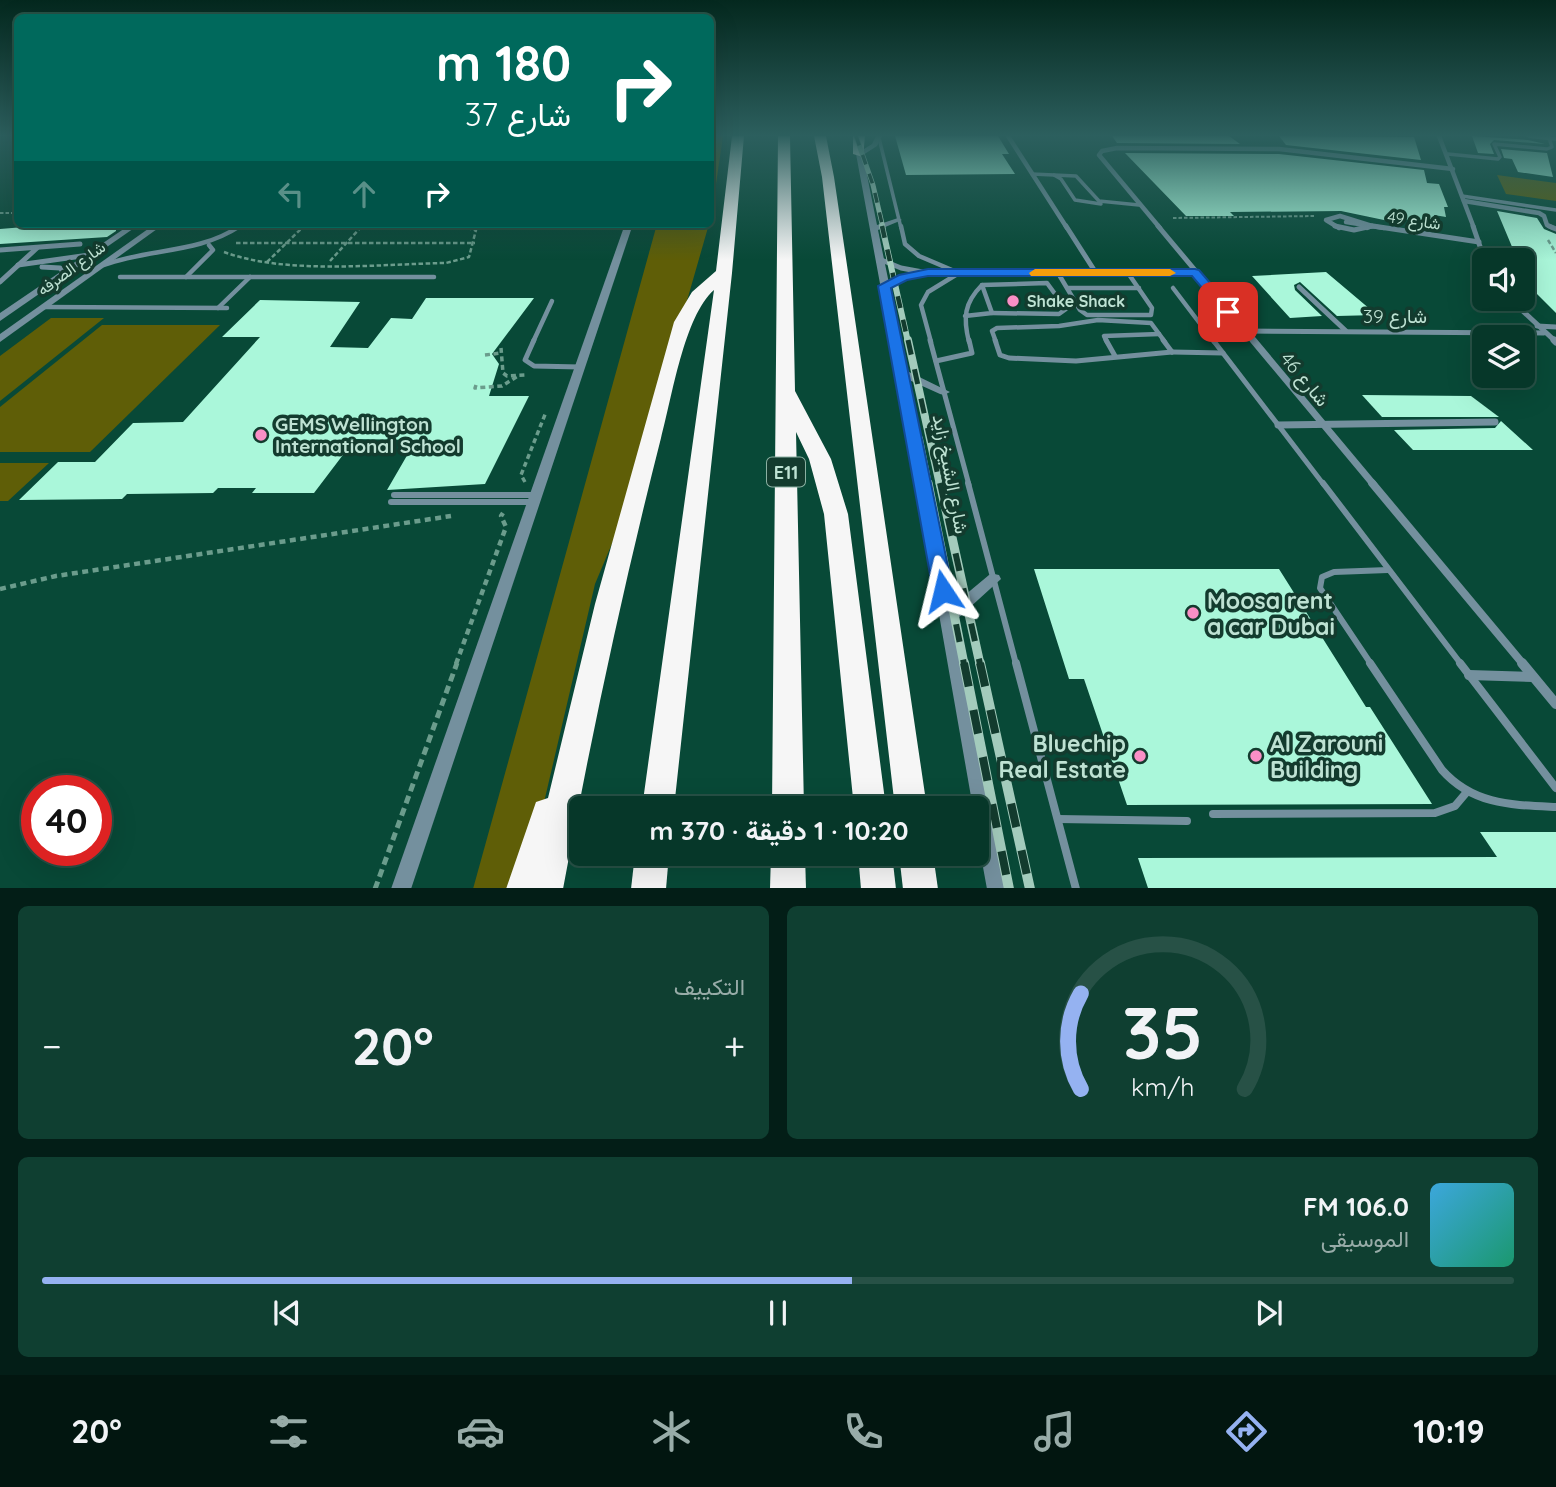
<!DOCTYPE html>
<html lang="ar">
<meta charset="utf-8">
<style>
:root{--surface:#063729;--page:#0f3f31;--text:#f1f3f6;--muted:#98aca8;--line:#275146;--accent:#95b2f1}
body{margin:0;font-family:Quicksand,Vazirmatn,sans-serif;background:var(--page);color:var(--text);direction:rtl;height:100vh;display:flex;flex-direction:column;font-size:26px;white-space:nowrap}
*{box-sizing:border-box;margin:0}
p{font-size:23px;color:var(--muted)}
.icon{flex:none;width:38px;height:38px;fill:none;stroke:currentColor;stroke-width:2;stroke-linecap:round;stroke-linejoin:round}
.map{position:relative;height:888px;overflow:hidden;direction:ltr}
.panel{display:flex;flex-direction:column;gap:18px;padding:18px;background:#031e17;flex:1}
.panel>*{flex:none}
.banner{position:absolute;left:14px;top:14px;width:700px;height:214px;border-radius:10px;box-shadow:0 7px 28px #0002,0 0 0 2px var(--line);direction:rtl;background:#00695c;color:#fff;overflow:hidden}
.tools{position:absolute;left:1472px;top:248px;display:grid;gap:14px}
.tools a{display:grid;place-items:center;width:63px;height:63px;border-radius:10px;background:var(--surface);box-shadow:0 7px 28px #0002,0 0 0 2px var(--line);font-size:35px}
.speed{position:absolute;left:21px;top:775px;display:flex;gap:14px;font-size:35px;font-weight:700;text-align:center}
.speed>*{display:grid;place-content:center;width:91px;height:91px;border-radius:50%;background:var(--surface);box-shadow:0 7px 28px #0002,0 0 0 2px var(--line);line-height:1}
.speed .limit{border:10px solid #d22;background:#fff;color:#111}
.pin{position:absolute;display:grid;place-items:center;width:60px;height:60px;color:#fff;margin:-30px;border-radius:14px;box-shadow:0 4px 10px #0006}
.me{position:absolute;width:77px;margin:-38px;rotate:350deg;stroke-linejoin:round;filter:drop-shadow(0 0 5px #0008)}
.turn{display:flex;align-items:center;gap:24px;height:147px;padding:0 28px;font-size:32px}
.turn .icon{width:91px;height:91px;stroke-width:2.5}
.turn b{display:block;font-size:49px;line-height:60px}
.lanes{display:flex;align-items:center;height:66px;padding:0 28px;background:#0003;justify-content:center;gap:35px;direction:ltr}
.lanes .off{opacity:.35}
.big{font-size:52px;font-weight:700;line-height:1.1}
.panel .widget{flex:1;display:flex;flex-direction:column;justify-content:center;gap:10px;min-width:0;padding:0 24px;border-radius:10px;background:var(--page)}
.panel .dial{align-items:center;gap:0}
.dial svg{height:182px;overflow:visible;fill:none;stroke:var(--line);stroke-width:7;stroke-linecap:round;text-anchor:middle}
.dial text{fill:var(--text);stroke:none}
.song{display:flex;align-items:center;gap:21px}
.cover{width:84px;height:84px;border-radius:10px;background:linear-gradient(135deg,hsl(200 70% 55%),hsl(160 70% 35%))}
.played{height:7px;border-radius:4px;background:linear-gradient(90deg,var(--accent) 55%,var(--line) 55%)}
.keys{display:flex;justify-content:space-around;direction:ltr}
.heat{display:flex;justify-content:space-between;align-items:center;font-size:38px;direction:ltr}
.panel .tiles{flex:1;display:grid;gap:18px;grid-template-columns:1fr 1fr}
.widget:last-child{grid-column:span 2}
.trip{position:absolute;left:569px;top:796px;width:420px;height:70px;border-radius:10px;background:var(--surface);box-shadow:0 7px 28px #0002,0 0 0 2px var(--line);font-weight:700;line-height:70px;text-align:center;direction:rtl}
.menu{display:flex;height:112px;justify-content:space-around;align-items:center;background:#021610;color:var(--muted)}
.menu .icon{width:49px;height:49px}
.menu .on{color:var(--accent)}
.menu b{font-size:32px;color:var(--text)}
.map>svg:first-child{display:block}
</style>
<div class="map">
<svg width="1556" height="889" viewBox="0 0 1556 889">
<rect width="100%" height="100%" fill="#084937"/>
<g fill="#5f5e07">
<polygon points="711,136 723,136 711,218 710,136"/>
<polygon points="1497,175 1556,183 1556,201 1506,194"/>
<polygon points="657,224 709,224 629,503 595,584 524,888 473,889"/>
<polygon points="51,318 104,318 0,401 0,356"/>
<polygon points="102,325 220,325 90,452 0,452 0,407"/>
<polygon points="0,463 49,463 8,501 0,501"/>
</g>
<g fill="#aaf7da">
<polygon points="895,136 998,136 1009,154 1002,154 1015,174 906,175"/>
<polygon points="1112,136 1229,136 1240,144 1117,143"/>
<polygon points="1279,136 1414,137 1421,160 1286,145"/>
<polygon points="1472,136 1528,140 1545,144 1494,140 1490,144 1494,154 1478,153"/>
<polygon points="1501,149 1547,153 1553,177 1518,172 1512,159 1504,158"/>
<polygon points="1125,153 1279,154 1424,170 1427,183 1439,184 1448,207 1444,207 1446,217 1434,215 1435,224 1403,219 1403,224 1341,211 1230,212 1234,216 1186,216"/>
<polygon points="1497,211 1537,218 1544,229 1556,234 1556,313 1528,285 1522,272 1522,261 1518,261"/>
<polygon points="60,224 116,224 116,231 107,237 0,244 0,229"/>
<polygon points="1326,272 1377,315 1337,316 1300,282 1294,285 1295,290 1322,316 1290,318 1252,276"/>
<polygon points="426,298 534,298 492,354 499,364 489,396 529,396 485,484 387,490 416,440 355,439 314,493 252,493 256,488 218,488 213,493 127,494 122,499 19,500 58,462 95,462 133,423 183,422 260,337 222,337 260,300 360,302 330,347 368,348 391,318 412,319"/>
<polygon points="1362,395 1471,396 1499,417 1382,417"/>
<polygon points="1501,421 1533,450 1413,450 1394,430 1495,428"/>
<polygon points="1034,569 1279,569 1366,707 1370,707 1432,804 1127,805 1084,679 1069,679"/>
<polygon points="1480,832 1556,832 1556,888 1148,888 1138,858 1497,857"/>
</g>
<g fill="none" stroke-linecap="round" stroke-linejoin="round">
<g stroke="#6b9c8c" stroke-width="2" stroke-dasharray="3.5 2" stroke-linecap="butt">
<polyline points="0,213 18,213"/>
<polyline points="1173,218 1315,216"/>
<polyline points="297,228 465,228"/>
<polyline points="302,228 306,224"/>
<polyline points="361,228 364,224"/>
</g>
<g stroke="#6b9c8c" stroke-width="2.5" stroke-dasharray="4.5 2.5" stroke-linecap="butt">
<polyline points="1548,240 1556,253"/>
<polyline points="236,243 475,243"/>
<path d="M224,252C286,275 379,264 446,263L469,257L476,230L461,227L253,228"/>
<polyline points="330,261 362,226"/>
<polyline points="267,262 304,226"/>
</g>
<g stroke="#6b9c8c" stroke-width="3.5" stroke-dasharray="5 3.5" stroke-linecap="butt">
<polyline points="501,348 503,373 507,376 526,375"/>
<polyline points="485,355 501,353"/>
<polyline points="476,385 475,388 502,386 518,376"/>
<polyline points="525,482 521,475 546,412"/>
</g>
<g stroke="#6b9c8c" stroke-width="4.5" stroke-dasharray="6 4.5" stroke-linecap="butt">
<polyline points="0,589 56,576 451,516"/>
<polyline points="456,664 506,527 501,516 503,513"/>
</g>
<polyline stroke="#6b9c8c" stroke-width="5" stroke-dasharray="8 5" stroke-linecap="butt" points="375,889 457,663"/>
<g stroke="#74909e" stroke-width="3.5">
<polyline points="879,138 901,228"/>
<polyline points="1448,154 1498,159 1500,157 1494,144 1547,149 1552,147 1549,138"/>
<polyline points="1032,174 1076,176 1099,201 1139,205"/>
<polyline points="1054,175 1061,179 1075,200 1101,204"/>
<polyline points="1462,196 1556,210"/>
<polyline points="237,228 243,224"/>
</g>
<g stroke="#74909e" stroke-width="4.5">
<polyline points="901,226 905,244 919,256 959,273 928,292 921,305 931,342"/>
<path d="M104,265C149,248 198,254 240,226"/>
<polyline points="1058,273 1080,310 1087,315 1151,315 1152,308 1128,273"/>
<polyline points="120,277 434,277"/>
<polyline points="186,277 213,250 209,245"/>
<polyline points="982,285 1047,283 1066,309 1059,314 992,313"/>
<polyline points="1068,288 1139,288"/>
<polyline points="1173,288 1214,342"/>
<polyline points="44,307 227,308"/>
<polyline points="218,308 250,277"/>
<path d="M965,316L992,313L982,285C964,303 963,318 969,342"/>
<polyline points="533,342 552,301"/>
<polyline points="996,342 992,331 997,328 1059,326 1098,320 1151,323 1165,342"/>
<polyline points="1107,342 1104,336 1159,334"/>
</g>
<g stroke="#74909e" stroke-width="5">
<polyline points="534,340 525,360 534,366 580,367"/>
<polyline points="930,340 969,485"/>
<polyline points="995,340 1000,355 1009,358 1076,361 1172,352"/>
<polyline points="1106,340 1115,356"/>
<polyline points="1163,340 1172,352"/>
<polyline points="1213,340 1324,485"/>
<polyline points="1172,352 1223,353"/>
<polyline points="936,361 972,353 969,340"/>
</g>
<g stroke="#74909e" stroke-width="6">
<polyline points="968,483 1016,664"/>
<polyline points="1323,483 1461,664"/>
<polyline points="394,495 535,495"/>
<polyline points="391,502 531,502"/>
<polyline points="1371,664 1320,588 1322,577 1334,572 1388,570"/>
</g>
<g stroke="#74909e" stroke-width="8">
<polyline points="1016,663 1076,889"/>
<path d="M1370,663L1442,770C1473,805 1512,805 1556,807"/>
<polyline points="1460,663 1556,788"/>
<polyline points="1213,814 1435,813 1455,806 1466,793"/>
<polyline points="1058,819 1187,821"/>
</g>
<g stroke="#74909e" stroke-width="4.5">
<polyline points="1008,136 1067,228"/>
<polyline points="1439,136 1474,228"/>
<polyline points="1464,201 1539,213 1544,216 1547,225 1553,228"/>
<polyline points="1346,222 1384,228"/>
<polyline points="1160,228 1099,155 1102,151 1117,148 1279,149 1453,169"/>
<polyline points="1339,228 1326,220 1340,216 1372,226 1367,228"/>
</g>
<g stroke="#74909e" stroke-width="5">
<polyline points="1066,226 1096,273"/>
<polyline points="1158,226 1255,342"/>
<polyline points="1335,226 1354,230 1372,226"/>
<polyline points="1373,226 1479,242"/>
<polyline points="1473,226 1485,261"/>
<polyline points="1549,226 1556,229"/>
<polyline points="0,250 80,244"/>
<polyline points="879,259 901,268 928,273 1195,273"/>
<polyline points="18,265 89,255"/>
<polyline points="42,267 60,268 64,273 60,277"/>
<polyline points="0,282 37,248"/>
<polyline points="884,286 917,274"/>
<polyline points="1299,287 1346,331"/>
<polyline points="1510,299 1556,342"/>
<polyline points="1537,326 1556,327"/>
<polyline points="1245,331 1544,333"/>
</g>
<g stroke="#74909e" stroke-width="7">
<polyline points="1253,340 1374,485"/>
<polyline points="1554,340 1556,342"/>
<polyline points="1278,425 1495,422"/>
</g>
<polyline stroke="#74909e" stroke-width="8" points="1372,483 1523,664"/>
<g stroke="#74909e" stroke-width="10">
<polyline points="1522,663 1556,704"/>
<polyline points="1469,675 1533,677"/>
</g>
<g fill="#74909e" fill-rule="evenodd">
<polygon points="876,136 882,136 877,146 863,155 877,225 898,218 902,220 878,230 907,371 950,392 944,395 940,394 909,380 953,605 989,575 994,574 999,575 1001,579 956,620 1007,889 987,889 976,829 976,808 973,808 897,375 895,372 896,370 856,154 872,144"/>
<polygon points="1526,136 1556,137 1556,141 1529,138"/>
<polygon points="131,224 140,224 0,321 0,313"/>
<polygon points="155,224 164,224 0,342 0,334"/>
<polygon points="625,224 633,224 411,889 391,889"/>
</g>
<g fill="#f6f6f6" fill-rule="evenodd">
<path d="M732,136H744L732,273L674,808H642L714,290C684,316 672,398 661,438C623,587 591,737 563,889H506L536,802L548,798L595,604L674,322L692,292L716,271Z"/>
<polygon points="778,136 790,136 795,391 831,459 848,514 886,808 854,808 824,514 809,459 796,432 804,808 772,808"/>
<polygon points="814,136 826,136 834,177 927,808 895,808 822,177"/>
<polygon points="853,136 865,136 863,157 853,154"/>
<polygon points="635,854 669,854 666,889 631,889"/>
<polygon points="771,854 805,854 806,889 770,889"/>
<polygon points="858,854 892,854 896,889 861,889"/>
<polygon points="899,854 933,854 938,889 903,889"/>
</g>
<g stroke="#a3cbbc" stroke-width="5">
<polyline id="rail-far4" points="856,136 873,185 883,228"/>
</g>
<g stroke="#a3cbbc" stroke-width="6">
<polyline id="rail-far3" points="882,226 908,342"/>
</g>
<g stroke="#a3cbbc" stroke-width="8">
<g id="rail-far2">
<polyline points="908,340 940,485"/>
<polyline points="919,439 928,485"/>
</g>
</g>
<g stroke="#a3cbbc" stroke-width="9">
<g id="rail-far1">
<polyline points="928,483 964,664"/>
<polyline points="940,483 980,664"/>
</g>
</g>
<g stroke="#a3cbbc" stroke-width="10">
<g id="rail">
<polyline points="964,663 1009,889"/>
<polyline points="980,663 1030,889"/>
</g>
</g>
<use href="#rail-far4" stroke="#133b2e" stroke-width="3.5" stroke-dasharray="10" stroke-linecap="butt"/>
<use href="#rail-far3" stroke="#133b2e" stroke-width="4.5" stroke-dasharray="12" stroke-linecap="butt"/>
<use href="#rail-far2" stroke="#133b2e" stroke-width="5" stroke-dasharray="15" stroke-linecap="butt"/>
<use href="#rail-far1" stroke="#133b2e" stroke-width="6" stroke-dasharray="18" stroke-linecap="butt"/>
<use href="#rail" stroke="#133b2e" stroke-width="8" stroke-dasharray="24" stroke-linecap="butt"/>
</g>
<linearGradient id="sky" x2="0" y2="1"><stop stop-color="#04281e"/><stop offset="0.52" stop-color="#2c5f5e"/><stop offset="1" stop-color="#2c5f5e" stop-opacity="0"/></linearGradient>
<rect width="1556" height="260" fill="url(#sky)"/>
<polygon fill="#1a73e8" stroke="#114b97" stroke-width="2" points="928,269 1195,269 1199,270 1235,312 1233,314 1224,314 1192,276 928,276 907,280 891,288 953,591 950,596 943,599 936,596 933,591 878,286 899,275"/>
<polygon fill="#f59e0b" points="1035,269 1170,269 1176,273 1170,276 1031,276 1029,273"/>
<g fill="#fa8fc6" stroke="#133b2e" stroke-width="2.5">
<circle cx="1013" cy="301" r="7"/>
<circle cx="261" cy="435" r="7"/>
<circle cx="1193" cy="613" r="7"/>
<circle cx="1140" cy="756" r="7"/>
<circle cx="1256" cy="756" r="7"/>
</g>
<g text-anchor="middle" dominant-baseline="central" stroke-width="7" stroke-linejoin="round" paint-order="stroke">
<g font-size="16" fill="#bee2d3" stroke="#133b2e">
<text transform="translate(1414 220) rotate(8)">شارع 49</text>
<text transform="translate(71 268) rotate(-36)">شارع الصرفه</text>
</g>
<g font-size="16" font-weight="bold" fill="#bee2d3" stroke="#133b2e" text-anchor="start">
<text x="1027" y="301">Shake Shack</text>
</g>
<rect fill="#133b2e" stroke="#8bb0a2" stroke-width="2" x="767" y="457.5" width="38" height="29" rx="5"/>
<g font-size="18" font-weight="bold" fill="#bee2d3">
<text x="786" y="472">E11</text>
</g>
<g font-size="19" fill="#bee2d3" stroke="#133b2e">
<text x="1395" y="316">شارع 39</text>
<text transform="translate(1305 379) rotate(50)">شارع 46</text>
<text transform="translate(951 474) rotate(79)">شارع الشيخ زايد</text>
</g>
<g font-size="19" font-weight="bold" fill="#bee2d3" stroke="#133b2e" text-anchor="start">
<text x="275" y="424">GEMS Wellington<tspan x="275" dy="22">International School</tspan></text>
</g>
<g font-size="23" font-weight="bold" fill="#bee2d3" stroke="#133b2e" text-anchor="start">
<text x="1207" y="600">Moosa rent<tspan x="1207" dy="26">a car Dubai</tspan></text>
<text x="1126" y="743" text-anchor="end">Bluechip<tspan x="1126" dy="26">Real Estate</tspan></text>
<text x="1270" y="743">Al Zarouni<tspan x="1270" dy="26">Building</tspan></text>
</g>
</g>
</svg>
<div class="tools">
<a><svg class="icon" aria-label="sound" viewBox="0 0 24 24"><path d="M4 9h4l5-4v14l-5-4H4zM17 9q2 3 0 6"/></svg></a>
<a><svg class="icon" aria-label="layers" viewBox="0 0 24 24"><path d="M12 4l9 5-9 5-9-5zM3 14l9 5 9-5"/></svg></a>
</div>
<div class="speed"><div class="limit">40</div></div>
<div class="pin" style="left:1228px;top:312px;background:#d93025"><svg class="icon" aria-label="arrive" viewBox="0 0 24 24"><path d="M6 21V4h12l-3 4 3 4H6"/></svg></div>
<svg class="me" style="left:943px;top:591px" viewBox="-20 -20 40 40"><path d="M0-17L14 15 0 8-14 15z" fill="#1a73e8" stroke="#fff" stroke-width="4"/></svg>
<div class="trip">10:20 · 1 دقيقة · 370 m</div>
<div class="banner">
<div class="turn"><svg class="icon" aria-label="right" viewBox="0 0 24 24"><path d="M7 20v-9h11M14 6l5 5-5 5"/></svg><div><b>180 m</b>شارع 37</div></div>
<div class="lanes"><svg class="icon off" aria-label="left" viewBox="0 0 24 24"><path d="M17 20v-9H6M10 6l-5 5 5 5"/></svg><svg class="icon off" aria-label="ahead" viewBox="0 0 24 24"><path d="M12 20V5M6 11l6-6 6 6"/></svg><svg class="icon" aria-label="right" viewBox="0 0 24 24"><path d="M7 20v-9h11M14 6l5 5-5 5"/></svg></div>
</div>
</div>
<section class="panel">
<div class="tiles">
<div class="widget dial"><svg viewBox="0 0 100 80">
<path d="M14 69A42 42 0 1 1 86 69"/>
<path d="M14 69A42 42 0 0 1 14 27" stroke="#95b2f1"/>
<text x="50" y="56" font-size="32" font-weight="700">35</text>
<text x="50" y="72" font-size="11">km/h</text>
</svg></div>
<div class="widget"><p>التكييف</p>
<div class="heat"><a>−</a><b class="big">20°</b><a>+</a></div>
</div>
<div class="widget">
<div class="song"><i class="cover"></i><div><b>106.0 FM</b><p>الموسيقى</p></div></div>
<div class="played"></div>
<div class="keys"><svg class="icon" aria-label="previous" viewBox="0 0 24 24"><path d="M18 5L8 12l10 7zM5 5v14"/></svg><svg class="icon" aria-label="pause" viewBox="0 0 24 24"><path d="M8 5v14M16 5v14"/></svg><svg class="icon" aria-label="next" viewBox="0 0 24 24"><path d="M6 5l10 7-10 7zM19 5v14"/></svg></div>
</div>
</div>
</section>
<nav class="menu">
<b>10:19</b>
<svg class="icon on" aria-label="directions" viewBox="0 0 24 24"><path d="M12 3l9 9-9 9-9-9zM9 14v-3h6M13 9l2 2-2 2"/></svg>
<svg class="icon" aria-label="music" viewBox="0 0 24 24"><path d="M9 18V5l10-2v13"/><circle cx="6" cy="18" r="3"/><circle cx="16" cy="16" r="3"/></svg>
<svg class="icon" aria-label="phone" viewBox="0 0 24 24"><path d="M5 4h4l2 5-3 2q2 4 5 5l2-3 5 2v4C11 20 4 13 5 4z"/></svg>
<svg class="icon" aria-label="climate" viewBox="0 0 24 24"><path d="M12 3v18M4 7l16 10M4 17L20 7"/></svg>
<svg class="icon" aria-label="car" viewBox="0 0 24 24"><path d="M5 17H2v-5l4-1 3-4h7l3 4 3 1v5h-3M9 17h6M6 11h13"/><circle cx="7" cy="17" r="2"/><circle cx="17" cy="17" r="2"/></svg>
<svg class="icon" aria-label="filters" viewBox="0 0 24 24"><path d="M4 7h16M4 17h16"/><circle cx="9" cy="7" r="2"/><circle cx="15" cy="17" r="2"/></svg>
<b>20°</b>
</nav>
